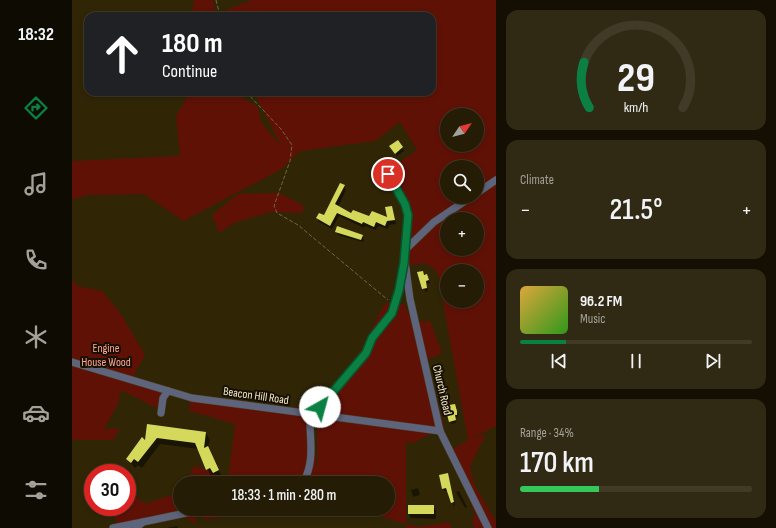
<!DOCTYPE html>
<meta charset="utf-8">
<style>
:root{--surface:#241c04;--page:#302913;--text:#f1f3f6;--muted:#a3a19a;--line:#413a26;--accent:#0b8043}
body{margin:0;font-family:"Sofia Sans Condensed",sans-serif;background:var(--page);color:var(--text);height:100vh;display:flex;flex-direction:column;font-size:15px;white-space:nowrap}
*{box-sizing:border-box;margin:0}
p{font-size:13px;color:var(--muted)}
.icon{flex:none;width:22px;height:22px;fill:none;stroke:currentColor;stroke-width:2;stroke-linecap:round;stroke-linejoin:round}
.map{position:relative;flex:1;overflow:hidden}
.drawer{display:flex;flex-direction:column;gap:10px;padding:10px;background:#140f02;width:280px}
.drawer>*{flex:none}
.top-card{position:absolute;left:12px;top:12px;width:352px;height:84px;border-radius:12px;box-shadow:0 2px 6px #0003,0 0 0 1px var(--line);background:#202124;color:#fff;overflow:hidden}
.needle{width:26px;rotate:55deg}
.buttons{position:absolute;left:368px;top:108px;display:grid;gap:8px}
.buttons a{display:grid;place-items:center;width:44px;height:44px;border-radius:50%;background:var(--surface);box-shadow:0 2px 6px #0003,0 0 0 1px var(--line);font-size:20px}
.speed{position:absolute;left:12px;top:464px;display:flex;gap:8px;font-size:20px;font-weight:700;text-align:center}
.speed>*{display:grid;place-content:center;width:52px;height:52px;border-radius:50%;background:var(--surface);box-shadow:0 2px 6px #0003,0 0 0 1px var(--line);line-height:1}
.speed .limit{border:6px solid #d22;background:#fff;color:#111}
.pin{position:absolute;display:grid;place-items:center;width:34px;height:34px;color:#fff;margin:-17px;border:2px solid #fff;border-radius:50%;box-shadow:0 1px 4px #0007}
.me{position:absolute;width:44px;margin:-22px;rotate:38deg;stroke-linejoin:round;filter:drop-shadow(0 0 3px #0008)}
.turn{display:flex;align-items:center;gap:14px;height:84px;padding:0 12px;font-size:18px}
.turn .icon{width:52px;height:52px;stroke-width:2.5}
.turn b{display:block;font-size:28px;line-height:34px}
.big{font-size:30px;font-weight:600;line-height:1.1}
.drawer .widget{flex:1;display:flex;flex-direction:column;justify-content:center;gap:6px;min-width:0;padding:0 14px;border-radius:12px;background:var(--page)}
.drawer .dial{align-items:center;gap:0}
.dial svg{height:104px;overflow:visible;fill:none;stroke:var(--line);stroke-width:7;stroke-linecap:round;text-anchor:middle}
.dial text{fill:var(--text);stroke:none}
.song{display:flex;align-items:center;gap:12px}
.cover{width:48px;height:48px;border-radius:6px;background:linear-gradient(135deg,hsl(40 70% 55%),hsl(110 70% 35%))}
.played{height:4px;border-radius:2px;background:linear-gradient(90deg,var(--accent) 20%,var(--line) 20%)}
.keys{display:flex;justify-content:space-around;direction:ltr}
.heat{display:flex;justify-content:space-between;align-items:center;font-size:22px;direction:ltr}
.charge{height:6px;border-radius:3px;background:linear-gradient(90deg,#34c759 34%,var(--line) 0)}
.trip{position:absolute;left:101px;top:476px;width:222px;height:40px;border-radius:20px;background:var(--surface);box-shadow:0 2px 6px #0003,0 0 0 1px var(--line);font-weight:600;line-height:40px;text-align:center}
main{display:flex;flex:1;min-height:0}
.dock{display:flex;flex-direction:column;width:72px;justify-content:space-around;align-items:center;background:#0e0b02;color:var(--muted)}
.dock .icon{width:28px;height:28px}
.dock .active{color:var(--accent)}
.dock b{font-size:18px;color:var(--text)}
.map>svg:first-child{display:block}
</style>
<main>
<nav class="dock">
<b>18:32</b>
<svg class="icon active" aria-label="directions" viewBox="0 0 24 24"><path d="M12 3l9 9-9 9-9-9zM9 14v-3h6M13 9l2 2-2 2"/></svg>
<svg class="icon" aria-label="music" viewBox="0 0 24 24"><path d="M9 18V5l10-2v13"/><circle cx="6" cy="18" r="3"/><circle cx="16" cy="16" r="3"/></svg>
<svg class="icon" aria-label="phone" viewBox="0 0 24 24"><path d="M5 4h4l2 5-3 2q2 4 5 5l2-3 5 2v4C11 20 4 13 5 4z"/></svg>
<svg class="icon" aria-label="climate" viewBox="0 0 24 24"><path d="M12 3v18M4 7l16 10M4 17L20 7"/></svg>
<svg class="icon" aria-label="car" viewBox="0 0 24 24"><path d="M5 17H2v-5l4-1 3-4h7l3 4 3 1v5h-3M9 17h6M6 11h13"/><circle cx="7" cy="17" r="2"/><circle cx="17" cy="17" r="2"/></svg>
<svg class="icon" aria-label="filters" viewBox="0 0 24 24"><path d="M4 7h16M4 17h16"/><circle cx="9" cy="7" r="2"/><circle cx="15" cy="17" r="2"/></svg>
</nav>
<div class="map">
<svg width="424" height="528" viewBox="0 0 424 528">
<rect width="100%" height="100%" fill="#302606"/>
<g fill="#601106" fill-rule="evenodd">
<path d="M122,0H141L144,14L180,0H424V426L400,438L414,434L398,466L402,484L424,521V528H403L400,523L403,514L388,476L381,449L396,440L366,274L361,268L353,263L334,266L340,210L319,168L345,150L328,122L303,141L228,151L208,170L111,221L72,194L16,195L0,200V161L108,156L104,115L114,100L113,92H167L171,98L186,107L189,122L209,146L182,92H360V16H120ZM375,115H405V145H375ZM375,167H405V197H375ZM375,219H405V249H375ZM375,271H405V301H375Z"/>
<polygon points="207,193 231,205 231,213 198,212 162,223 147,233 140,215 166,194"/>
<polygon points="0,280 6,286 30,291 49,314 73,355 61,376 123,395 217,407 239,407 245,473 245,424 248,412 290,348 313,303 332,304 341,322 358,321 370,353 355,360 372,427 341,443 334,442 334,524 347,527 377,522 380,528 335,528 334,524 285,509 316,509 316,483 116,483 117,476 123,465 156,480 163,424 118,411 117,399 91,393 85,408 49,390 46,404 32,429 48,428 41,440 0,440"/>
<path d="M108,492V509H124V524C106,510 85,520 65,524L60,528H43C47,519 40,515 38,507H55V498L60,493L73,504Z"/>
<polygon points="133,509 210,509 131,520"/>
</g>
<g fill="#0007">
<polygon points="326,141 332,151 325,156 320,149"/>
<polygon points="272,186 274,190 266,207 280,214 298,218 317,218 319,207 324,224 317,225 316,229 306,226 304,230 293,226 292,228 267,216 260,229 247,222 245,218 252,217"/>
<polygon points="264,232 290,236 292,239 291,242 266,235"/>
<polygon points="350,272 356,278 358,283 354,284 356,291 353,292"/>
<polygon points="376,399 378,406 383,405 384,408 386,415 386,417 383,418 384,423 379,424 373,401 369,400"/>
<polygon points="76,425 134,433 138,440 136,448 150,477 145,479 142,474 139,476 126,449 88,444 70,468 66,465 63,468 55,459 73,442"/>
<polygon points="376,475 383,505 382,506 376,491 372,491 371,488"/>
<polygon points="346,488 348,495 341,497 339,490"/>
<polygon points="387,491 395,507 393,508 384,492"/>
<polygon points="361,506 364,511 364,519 339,518 337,514"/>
<polygon points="105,526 106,528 95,528"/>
</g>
<g fill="#d4d95c">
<polygon points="326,140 331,147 323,154 317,146"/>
<polygon points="268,183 273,185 263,204 279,213 281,210 297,216 300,211 315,217 313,207 320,206 323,220 315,221 313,226 304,222 302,227 291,222 290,224 265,213 258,226 244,218 247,213 252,215"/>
<polygon points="265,226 291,235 289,240 263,232"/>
<polygon points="351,271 352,275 355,274 357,280 354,281 355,288 350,289 345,272"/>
<polygon points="374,390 377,405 383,404 385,411 385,415 383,415 384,420 377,422 371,399 368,400 366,392"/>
<polygon points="75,424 134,432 132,448 136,446 147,470 141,473 138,468 134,470 123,443 85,438 66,462 62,459 59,463 54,459 70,437 73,440"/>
<polygon points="376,473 382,502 379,503 374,488 370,489 367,475"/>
<rect x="336" y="505" width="26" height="9"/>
</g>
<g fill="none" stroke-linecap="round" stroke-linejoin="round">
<g stroke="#4b4122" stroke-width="8">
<g id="minor">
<polyline points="316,174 333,204 336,215 332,254 338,299 368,431 416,528"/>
<polyline points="405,193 424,180"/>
<polyline points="334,249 362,222 399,197"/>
<polyline points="0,362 120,398 368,431"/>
<polyline points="89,413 91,398 96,391"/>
<polyline points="244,414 294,353 300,338 320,313 327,290 331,266"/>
<path d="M231,483C244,460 237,438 238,414"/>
<polyline points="41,528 71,522"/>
<polyline points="64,528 71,522 133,509"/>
</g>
</g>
<g stroke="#716748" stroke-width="1" stroke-dasharray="4 2" stroke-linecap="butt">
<polyline points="144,0 148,16"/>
<polyline points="174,92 209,129 220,145 218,161 202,206 205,213 226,225 316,300"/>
</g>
<use href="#minor" stroke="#5d647b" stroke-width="7"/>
</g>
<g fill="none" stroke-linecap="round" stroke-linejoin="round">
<g stroke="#07532c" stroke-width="10">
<polyline id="route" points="248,407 294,353 300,338 320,313 327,290 332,263 336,215 333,204 316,174"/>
</g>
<use href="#route" stroke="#0b8043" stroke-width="7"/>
</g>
<g text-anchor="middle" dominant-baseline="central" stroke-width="4" stroke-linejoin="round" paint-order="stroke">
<g font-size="12" fill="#fca594" stroke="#170f00">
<text x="34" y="348">Engine<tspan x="34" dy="14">House Wood</tspan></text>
</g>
<g font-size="12" fill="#f4eacc" stroke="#170f00">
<text transform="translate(370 390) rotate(77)">Church Road</text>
<text transform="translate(184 396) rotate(8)">Beacon Hill Road</text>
</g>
</g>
</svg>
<div class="buttons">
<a><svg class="needle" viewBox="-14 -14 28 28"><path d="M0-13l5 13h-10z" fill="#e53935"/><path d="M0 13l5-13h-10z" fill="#a3a19a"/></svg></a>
<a><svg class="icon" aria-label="search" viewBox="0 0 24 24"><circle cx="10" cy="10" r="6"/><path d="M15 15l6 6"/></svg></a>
<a>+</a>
<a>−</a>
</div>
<div class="speed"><div class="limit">30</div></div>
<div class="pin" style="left:316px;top:174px;background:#d93025"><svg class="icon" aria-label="arrive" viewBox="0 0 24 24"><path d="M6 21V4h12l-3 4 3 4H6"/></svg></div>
<svg class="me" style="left:248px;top:407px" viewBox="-20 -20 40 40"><circle r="19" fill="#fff"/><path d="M0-13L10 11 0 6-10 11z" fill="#0b8043"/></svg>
<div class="trip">18:33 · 1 min · 280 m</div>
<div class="top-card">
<div class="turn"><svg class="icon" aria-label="ahead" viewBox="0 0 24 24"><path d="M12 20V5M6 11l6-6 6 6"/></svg><div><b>180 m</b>Continue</div></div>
</div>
</div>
<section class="drawer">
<div class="widget dial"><svg viewBox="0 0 100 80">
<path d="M14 69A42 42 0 1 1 86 69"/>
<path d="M14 69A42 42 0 0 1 10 34" stroke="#0b8043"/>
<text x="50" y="56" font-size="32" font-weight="700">29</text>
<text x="50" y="72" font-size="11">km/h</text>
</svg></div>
<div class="widget"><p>Climate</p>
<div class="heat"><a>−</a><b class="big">21.5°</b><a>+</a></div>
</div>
<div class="widget">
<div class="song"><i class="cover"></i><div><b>96.2 FM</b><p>Music</p></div></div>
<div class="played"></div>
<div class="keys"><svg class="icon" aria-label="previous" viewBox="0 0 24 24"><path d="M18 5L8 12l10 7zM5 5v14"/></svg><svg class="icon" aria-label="pause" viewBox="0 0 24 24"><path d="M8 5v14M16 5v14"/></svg><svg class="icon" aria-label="next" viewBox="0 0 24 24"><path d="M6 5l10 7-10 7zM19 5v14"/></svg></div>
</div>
<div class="widget"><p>Range · 34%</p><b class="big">170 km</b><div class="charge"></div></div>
</section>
</main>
